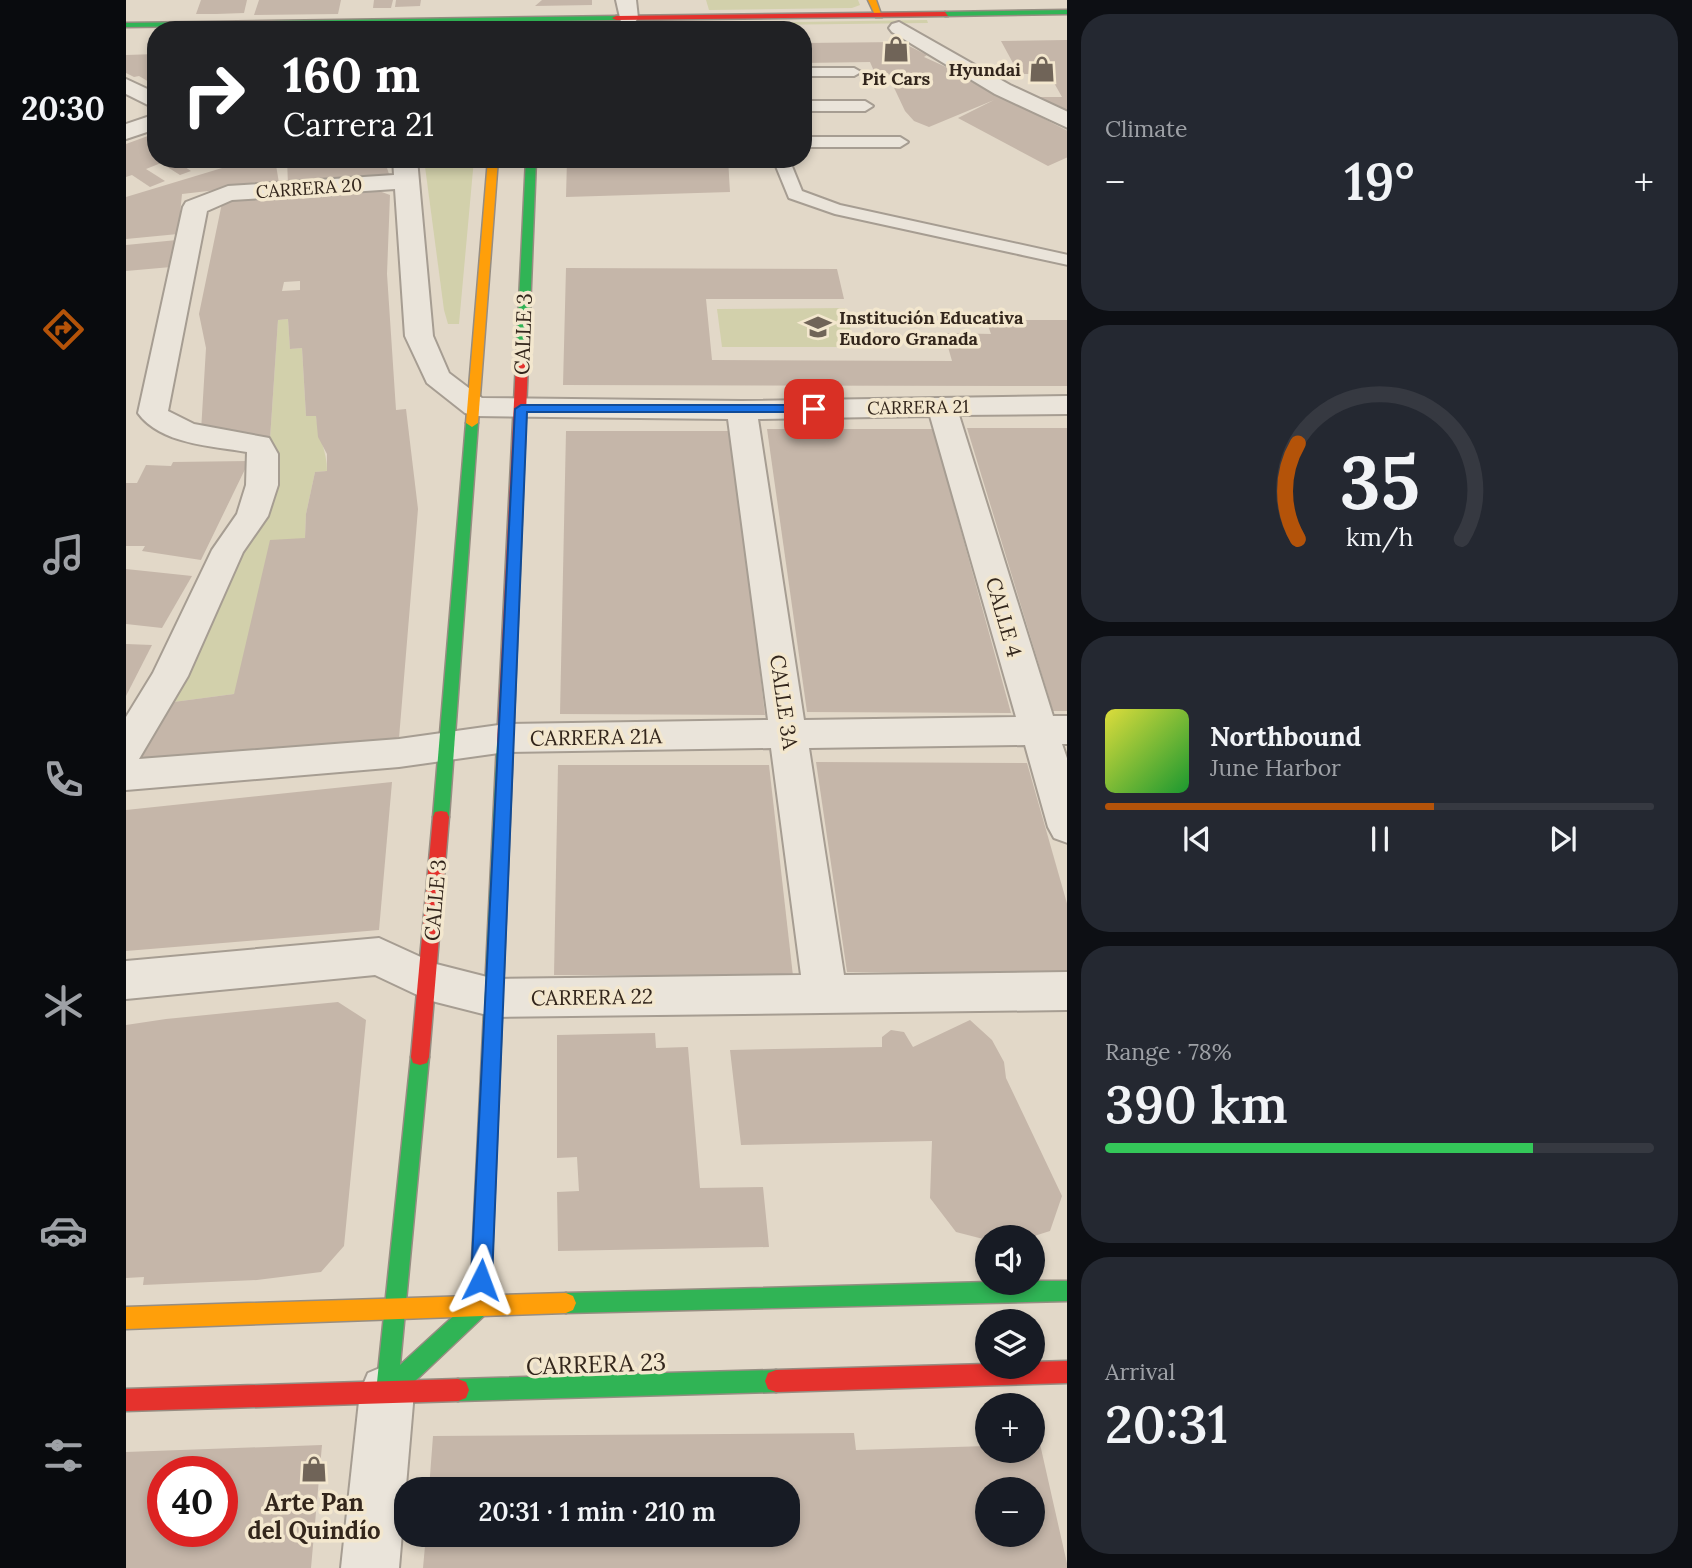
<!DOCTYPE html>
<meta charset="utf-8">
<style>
:root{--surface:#171b24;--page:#242831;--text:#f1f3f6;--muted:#9ea1a6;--line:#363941;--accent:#b45309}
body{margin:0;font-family:Lora,serif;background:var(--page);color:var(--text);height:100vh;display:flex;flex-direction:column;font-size:26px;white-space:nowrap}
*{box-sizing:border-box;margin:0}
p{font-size:23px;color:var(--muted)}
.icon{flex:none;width:38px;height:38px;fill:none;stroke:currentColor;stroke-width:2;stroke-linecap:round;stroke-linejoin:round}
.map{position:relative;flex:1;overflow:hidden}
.side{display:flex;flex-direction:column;gap:14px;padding:14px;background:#0d0f14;width:625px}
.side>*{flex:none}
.banner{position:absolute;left:21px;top:21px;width:665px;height:147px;border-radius:28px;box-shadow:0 4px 10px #0003;background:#202124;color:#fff;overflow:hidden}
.buttons{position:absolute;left:849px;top:1225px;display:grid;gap:14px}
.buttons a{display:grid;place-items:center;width:70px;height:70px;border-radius:50%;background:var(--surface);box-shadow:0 4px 10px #0003;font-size:35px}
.speed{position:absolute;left:21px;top:1456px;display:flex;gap:14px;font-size:35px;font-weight:700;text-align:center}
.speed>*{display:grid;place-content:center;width:91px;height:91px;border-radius:50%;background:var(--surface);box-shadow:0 4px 10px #0003;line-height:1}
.speed .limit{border:10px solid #d22;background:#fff;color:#111}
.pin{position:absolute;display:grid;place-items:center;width:60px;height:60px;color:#fff;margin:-30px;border-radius:14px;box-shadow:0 4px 10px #0006}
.me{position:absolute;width:77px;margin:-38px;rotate:3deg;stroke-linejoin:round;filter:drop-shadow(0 0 5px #0008)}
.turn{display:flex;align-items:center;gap:24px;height:147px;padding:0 21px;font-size:32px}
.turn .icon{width:91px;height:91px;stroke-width:2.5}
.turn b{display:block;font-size:49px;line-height:60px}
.big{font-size:52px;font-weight:600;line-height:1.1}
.side .widget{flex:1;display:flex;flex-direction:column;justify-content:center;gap:10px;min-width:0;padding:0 24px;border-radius:28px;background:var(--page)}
.side .dial{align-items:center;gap:0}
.dial svg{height:182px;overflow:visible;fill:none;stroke:var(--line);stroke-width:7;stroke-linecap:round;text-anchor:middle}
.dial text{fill:var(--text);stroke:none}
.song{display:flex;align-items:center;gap:21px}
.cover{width:84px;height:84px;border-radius:10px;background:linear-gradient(135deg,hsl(60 70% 55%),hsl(130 70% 35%))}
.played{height:7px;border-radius:4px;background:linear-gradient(90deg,var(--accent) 60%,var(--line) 60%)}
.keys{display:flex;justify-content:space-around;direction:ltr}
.heat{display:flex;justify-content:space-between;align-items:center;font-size:38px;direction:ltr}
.charge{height:10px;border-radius:5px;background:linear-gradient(90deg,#34c759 78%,var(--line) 0)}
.trip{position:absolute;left:268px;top:1477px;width:406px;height:70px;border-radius:28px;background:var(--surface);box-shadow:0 4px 10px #0003;font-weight:600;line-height:70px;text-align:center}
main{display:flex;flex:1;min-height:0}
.menu{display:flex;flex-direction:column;width:126px;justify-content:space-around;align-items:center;background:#090b0e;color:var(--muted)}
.menu .icon{width:49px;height:49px}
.menu .active{color:var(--accent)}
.menu b{font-size:32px;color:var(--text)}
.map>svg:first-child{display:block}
</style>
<main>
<nav class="menu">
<b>20:30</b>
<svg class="icon active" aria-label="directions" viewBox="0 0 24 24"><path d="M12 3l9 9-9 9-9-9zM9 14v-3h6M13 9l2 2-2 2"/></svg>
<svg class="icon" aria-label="music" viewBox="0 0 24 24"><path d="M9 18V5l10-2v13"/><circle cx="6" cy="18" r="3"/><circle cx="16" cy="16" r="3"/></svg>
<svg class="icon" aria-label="phone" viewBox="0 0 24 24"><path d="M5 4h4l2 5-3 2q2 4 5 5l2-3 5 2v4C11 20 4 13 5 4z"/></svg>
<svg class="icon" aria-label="climate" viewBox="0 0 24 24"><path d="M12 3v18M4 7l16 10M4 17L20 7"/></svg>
<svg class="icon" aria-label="car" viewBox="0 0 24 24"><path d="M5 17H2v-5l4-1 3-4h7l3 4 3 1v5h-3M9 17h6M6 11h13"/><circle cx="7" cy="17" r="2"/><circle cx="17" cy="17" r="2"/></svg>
<svg class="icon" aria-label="filters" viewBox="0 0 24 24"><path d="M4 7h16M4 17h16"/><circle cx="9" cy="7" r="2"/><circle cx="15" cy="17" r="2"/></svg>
</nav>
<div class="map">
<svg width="942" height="1568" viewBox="0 0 942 1568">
<rect width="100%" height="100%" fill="#e2d8c8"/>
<g fill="#d2d0ab">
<polygon points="580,0 732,0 734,5 726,8 583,10"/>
<polygon points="801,20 802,23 468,27 467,25"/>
<polygon points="298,159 348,159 333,324 322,324 318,310"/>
<polygon points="719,308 729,347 596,347 591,309"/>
<path d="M162,319L164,349L176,348L180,416H190C192,438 201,450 201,471L189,472L180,514L179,538L108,694L40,703L147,496L148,451L144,439L152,320Z"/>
</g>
<g fill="#c5b6a9" fill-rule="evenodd">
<polygon points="75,0 121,0 118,13 90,14 70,14"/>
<polygon points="133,0 215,0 212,14 128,15"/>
<polygon points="248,0 267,0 265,8 247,8"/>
<polygon points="270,0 295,0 294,6 269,7"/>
<polygon points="416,0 466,0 466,5 409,6"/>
<polygon points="942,40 942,114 907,100 913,97 936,97 923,74 893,74 875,41"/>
<polygon points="775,42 801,55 798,57 831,72 828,73 942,131 942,157 922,166 832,118 868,100 803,127 788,121 779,111 763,77 751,78 744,62 677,63 677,43"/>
<polygon points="30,54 30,86 13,76 8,77 0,73 0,55"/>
<polygon points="30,133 30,159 47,159 65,171 54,175 35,163 20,169 39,181 24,187 6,175 0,177 0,144"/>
<polygon points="149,159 153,183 56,194 52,234 0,239 0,197 106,165"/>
<polygon points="161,159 258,159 263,174 256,179 162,185"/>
<polygon points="441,159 602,159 604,192 440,197"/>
<path d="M253,191L264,195L261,274L270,410L280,409L292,509L273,738L13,760L40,703L108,694L144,540L179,538L180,514L189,472L201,471V454L192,437L190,416H180L176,348L164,349L162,319L152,320L144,439L75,431L80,348L73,314L96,203L100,200ZM174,281V290L156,291L158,282Z"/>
<polygon points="51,240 45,267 0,271 0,245"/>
<polygon points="440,268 711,269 718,299 580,299 586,360 826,361 818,333 865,334 860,320 942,320 942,386 437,385"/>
<polygon points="841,428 942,428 942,711 927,711"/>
<polygon points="641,429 807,429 885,713 681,712"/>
<polygon points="440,431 606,431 639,715 434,714"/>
<polygon points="123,461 75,560 16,551 19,546 0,546 0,483 11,483 20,465 45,466 47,462"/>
<polygon points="0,569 66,576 36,628 0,624"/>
<polygon points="0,644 26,645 0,696"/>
<polygon points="690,762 901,763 942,907 942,973 721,972"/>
<polygon points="432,765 643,765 667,976 428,975"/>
<polygon points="266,782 253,930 0,951 0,810"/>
<polygon points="212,1002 240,1020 218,1246 195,1272 131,1280 17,1285 18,1277 0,1278 0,1025 40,1019"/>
<polygon points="844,1020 866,1040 878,1062 880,1078 936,1196 924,1231 905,1237 861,1237 861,1240 830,1232 804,1198 806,1141 615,1145 604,1050 756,1047 756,1037 765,1030 778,1032 787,1047"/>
<polygon points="529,1033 530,1048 562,1047 574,1188 637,1187 643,1247 432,1251 431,1192 453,1191 451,1157 431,1158 431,1035"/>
<path d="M728,1433L730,1450L861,1446V1451H906V1444H914L942,1568H297L300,1535H662V1489H303L307,1436ZM861,1489H906V1535H861Z"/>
<path d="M196,1445L185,1568H0V1452ZM37,1472H96V1531H37Z"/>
</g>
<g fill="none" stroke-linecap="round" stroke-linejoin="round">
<g stroke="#a69d92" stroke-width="4">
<g id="lane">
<polygon points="677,68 728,68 735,72 728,76 677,76"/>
<polygon points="677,101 739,101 747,106 739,111 677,111"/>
<polygon points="677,137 774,137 782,142 774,147 677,147"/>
<polygon points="647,159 663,159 676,191 714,205 942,255 942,265 709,214 663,198"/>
</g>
</g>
<g stroke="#a69d92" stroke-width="4">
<g id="street">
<polygon points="490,0 510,0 512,18 509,22 495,22"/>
<polygon points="773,22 884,85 942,112 942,128 869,94 766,32 763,28 766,24"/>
<polygon points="0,79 30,93 30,109 0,94"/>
<polygon points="30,114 30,129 0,139 0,124"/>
<path d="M267,159H291L307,336L323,373L356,398L616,401L942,396V414L833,415L927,716H942V744H936L942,761V843L928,838L922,827L899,745L683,748L718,975L942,972V1010L369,1017L302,1000L249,975L0,999V961L253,938L310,964L369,979L675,975L645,748L380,752L273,767L0,790V717L27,673L86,550L111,514L120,485L121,452C86,446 34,444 12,413L57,207L60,202L102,186L268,175ZM269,189L279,336L301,383L339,413L349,416L602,419L642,720L380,724L273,739L13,759L62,676L117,552L142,516L152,485V454L143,438L68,424L42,411L81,211L106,200ZM804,416L890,717L678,720L632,419Z"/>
<polygon points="261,1365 280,1373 288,1392 273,1568 215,1568 234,1392 242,1373"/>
</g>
</g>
<g stroke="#968d82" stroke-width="3">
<g id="fast">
<polygon points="942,10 942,14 819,16 815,14 819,12"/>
<polygon points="493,16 493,20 490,20 0,27 0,23"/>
<polygon points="400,159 410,159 402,362 396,365 390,362"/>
<polygon points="346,419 352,423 323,817 321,822 309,822 307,817 340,423"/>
<polygon points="379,737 387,743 364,1306 361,1313 269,1400 261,1403 253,1400 250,1392 285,1057 287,1051 294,1049 301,1051 303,1057 274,1365 344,1301 371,743"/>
<polygon points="906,1281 942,1281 942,1301 440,1313 433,1310 430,1303 433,1296 440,1293"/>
<polygon points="650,1370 658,1373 661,1381 658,1389 650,1392 332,1401 324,1398 321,1390 324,1382 332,1379"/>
</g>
</g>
<g stroke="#968d82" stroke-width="3">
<g id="slow">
<polygon points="742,0 750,0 756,17 750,17"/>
<polygon points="362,159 372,159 352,423 346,427 340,423"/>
<polygon points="440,1293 447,1296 450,1303 447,1310 440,1313 0,1329 0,1307"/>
</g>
</g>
<g stroke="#968d82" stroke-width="3">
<g id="jam">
<polygon points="819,12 822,16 490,20 486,18 490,16"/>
<polygon points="396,359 402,362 387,743 379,749 371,743 390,362"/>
<polygon points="315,811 321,812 323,817 303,1057 301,1063 294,1065 287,1063 285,1057 307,817 309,812"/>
<polygon points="942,1361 942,1383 650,1392 642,1389 639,1381 642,1373 650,1370 861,1364 861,1367 906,1367 906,1362"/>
<polygon points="332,1379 340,1382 343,1390 340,1398 332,1401 0,1411 0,1389"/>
</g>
</g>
<use href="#lane" fill="#eae4da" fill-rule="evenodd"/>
<use href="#street" fill="#eae4da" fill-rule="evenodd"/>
<use href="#fast" fill="#30b455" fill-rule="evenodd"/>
<use href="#slow" fill="#ff9f0a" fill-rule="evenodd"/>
<use href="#jam" fill="#e5322d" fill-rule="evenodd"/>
</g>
<polygon fill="#1a73e8" stroke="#114b97" stroke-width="2" points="395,405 688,405 695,409 688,412 401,412 366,1280 363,1288 355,1291 348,1288 345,1280 389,409"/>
<defs>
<g id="shop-bare" transform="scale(2.1)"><path d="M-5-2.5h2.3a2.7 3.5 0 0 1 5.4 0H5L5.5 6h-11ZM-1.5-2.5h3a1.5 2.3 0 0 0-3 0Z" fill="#706458" stroke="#f3e7ce" stroke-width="2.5" paint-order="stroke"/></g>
<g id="school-bare" transform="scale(2.1)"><path d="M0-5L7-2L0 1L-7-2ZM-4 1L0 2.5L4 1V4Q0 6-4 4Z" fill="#706458" stroke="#f3e7ce" stroke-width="2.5" paint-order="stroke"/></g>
</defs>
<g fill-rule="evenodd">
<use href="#shop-bare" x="770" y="49"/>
<use href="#shop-bare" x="916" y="69"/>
<use href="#school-bare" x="692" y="327"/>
<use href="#shop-bare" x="188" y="1469"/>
</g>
<g text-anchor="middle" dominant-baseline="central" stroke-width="7" stroke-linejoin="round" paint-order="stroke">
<g font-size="18" font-weight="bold" fill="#33261c" stroke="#f3e7ce" text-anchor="end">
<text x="895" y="69">Hyundai</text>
<text x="770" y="78" text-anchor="middle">Pit Cars</text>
<text x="713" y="317" text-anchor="start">Institución Educativa<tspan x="713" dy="21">Eudoro Granada</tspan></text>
</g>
<g font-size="18" fill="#33261c" stroke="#f3e7ce">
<text transform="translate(183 188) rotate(-4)">CARRERA 20</text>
<text transform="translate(792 407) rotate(-1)">CARRERA 21</text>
</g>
<g font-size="21" fill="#33261c" stroke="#f3e7ce">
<text transform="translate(397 334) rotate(-88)">CALLE 3</text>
<text transform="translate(878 617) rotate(74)">CALLE 4</text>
<text transform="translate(658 702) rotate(82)">CALLE 3A</text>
<text transform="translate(470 737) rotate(-1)">CARRERA 21A</text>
<text transform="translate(309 900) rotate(-85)">CALLE 3</text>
<text transform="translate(466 997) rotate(-1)">CARRERA 22</text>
</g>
<g font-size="24" fill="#33261c" stroke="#f3e7ce">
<text transform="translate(470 1364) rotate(-2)">CARRERA 23</text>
</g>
<g font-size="24" font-weight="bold" fill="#33261c" stroke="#f3e7ce">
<text x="188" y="1502">Arte Pan<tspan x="188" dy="28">del Quindío</tspan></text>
</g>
</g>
</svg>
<div class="buttons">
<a><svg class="icon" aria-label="sound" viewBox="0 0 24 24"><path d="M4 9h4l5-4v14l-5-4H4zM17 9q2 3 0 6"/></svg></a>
<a><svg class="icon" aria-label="layers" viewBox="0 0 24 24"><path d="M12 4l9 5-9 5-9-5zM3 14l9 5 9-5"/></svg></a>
<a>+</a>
<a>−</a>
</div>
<div class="speed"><div class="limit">40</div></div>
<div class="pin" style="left:688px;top:409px;background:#d93025"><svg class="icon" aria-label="arrive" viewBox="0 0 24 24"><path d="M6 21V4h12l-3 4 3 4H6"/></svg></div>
<svg class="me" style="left:355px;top:1280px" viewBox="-20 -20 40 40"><path d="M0-17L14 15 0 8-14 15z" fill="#1a73e8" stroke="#fff" stroke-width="4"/></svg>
<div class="trip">20:31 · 1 min · 210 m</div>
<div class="banner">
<div class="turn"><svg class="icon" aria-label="right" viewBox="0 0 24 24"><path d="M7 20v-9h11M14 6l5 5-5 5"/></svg><div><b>160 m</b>Carrera 21</div></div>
</div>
</div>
<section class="side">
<div class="widget"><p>Climate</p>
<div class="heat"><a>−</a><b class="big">19°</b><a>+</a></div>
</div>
<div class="widget dial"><svg viewBox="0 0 100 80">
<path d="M14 69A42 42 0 1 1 86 69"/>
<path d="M14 69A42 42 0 0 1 14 27" stroke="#b45309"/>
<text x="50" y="56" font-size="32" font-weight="700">35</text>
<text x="50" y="72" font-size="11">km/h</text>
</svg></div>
<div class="widget">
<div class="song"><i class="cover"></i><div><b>Northbound</b><p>June Harbor</p></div></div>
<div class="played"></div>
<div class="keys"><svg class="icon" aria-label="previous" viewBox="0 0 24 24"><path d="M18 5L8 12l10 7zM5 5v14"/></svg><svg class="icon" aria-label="pause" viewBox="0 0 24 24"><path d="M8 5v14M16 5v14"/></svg><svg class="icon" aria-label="next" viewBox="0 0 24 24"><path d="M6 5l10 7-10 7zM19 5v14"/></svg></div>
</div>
<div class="widget"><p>Range · 78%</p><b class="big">390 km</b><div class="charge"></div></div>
<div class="widget"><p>Arrival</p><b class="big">20:31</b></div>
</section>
</main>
